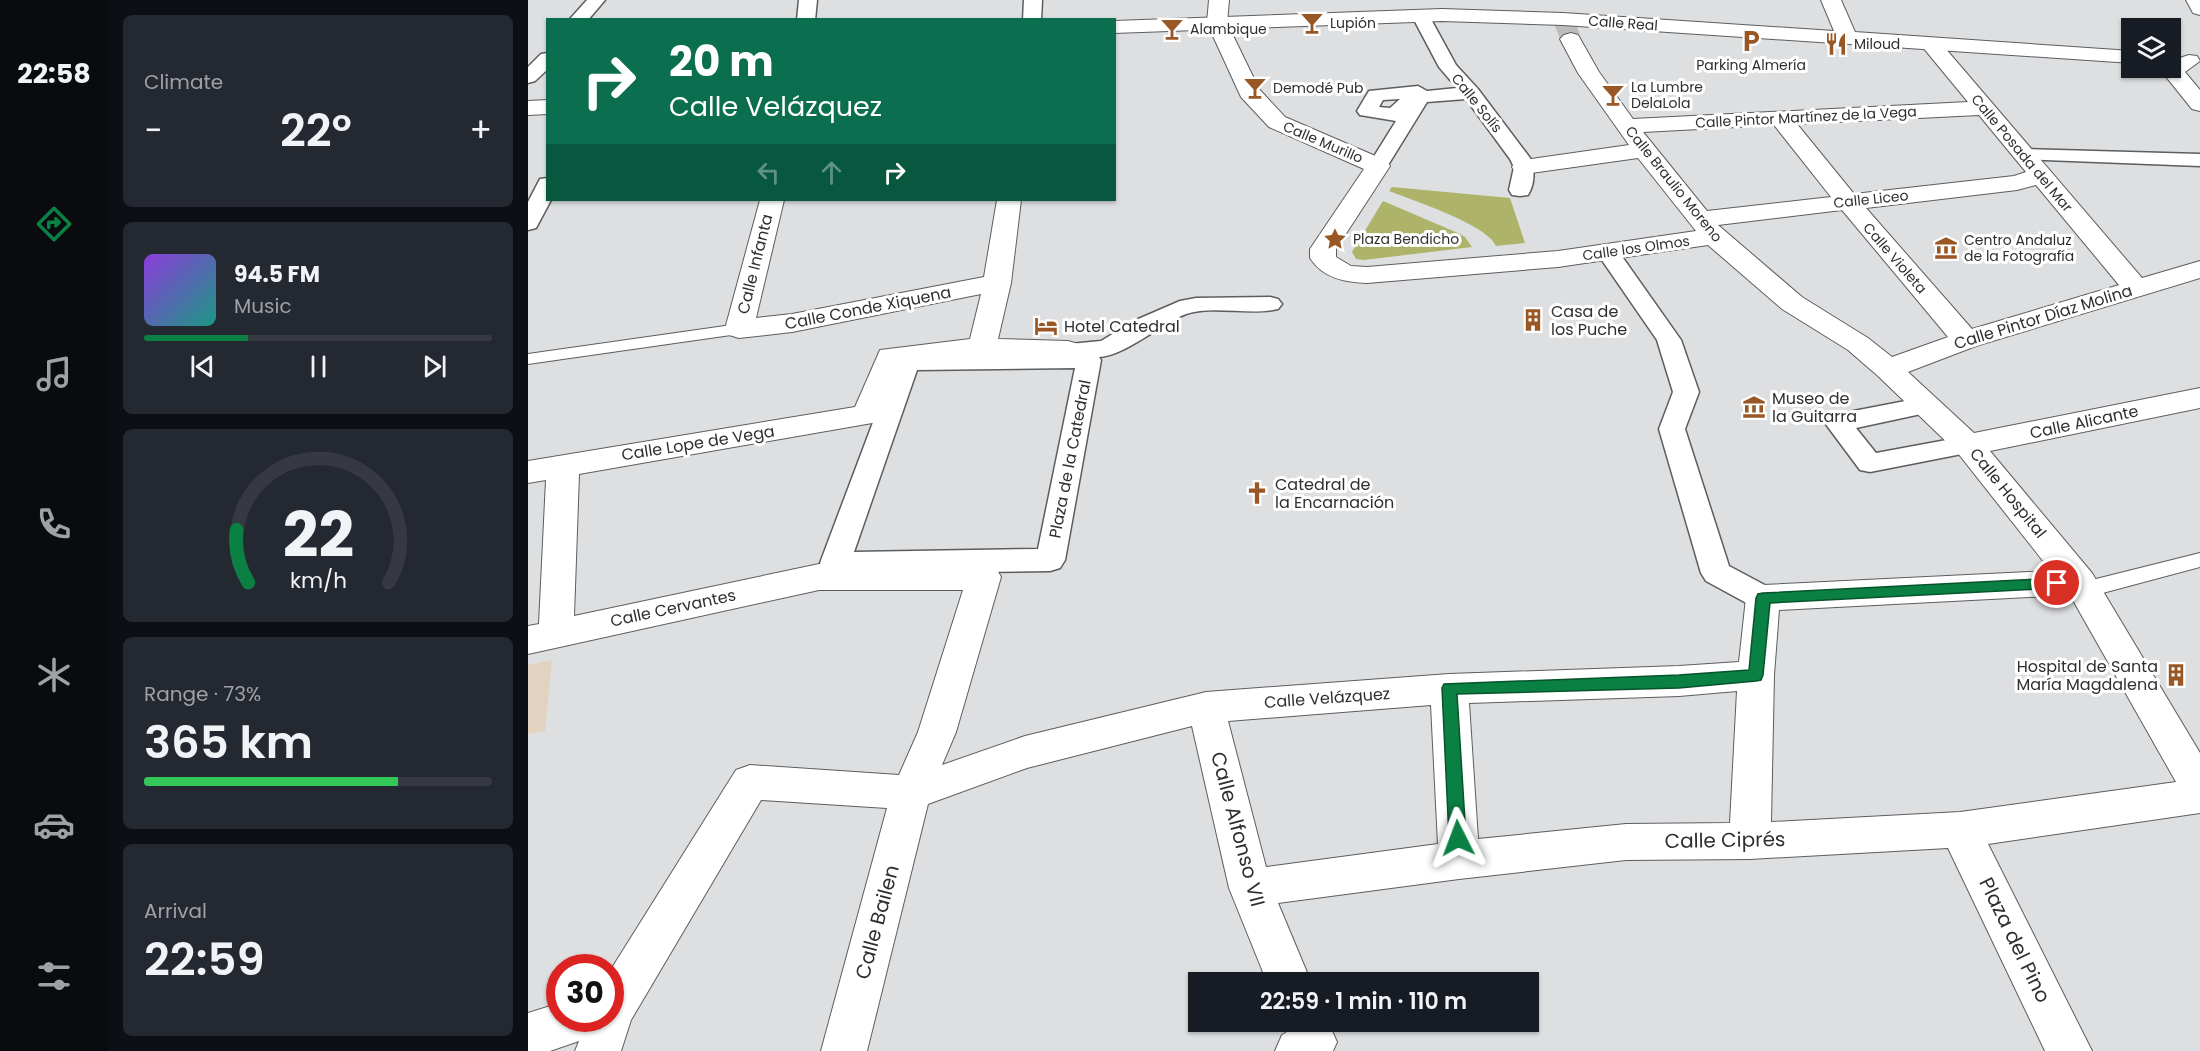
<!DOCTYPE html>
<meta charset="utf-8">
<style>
:root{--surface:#171b24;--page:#242831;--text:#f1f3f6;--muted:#9ea1a6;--line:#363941;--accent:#0b8043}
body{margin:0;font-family:Poppins,sans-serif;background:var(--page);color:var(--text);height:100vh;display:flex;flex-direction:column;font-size:22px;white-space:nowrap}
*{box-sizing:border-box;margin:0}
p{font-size:20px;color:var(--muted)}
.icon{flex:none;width:33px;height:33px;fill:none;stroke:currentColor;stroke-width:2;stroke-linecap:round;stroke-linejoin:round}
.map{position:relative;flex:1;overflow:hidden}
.side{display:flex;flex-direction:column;gap:15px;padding:15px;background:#0d0f14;width:420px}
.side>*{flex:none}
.banner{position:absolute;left:18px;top:18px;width:570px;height:183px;border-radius:0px;box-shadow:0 2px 4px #0004;background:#0b6e4f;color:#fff;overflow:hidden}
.controls{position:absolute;left:1593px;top:18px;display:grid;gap:12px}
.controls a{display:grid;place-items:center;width:60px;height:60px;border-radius:0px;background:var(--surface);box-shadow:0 2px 4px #0004;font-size:30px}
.speed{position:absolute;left:18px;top:954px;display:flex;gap:12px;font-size:30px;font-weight:700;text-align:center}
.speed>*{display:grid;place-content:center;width:78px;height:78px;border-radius:50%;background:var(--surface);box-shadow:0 2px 4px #0004;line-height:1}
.speed .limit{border:9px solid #d22;background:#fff;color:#111}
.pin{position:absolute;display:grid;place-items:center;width:51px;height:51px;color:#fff;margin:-26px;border:3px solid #fff;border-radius:50%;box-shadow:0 2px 6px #0007}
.me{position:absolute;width:66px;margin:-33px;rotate:357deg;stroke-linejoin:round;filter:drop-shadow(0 0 4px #0008)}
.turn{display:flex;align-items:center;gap:21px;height:126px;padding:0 24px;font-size:27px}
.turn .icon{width:78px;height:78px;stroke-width:2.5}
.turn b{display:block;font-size:42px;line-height:51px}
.lanes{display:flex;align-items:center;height:57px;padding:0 24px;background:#0003;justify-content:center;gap:30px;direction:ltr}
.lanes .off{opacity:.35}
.big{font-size:45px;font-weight:600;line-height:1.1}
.side .widget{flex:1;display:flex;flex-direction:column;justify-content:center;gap:9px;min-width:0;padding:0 21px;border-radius:9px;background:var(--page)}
.side .dial{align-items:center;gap:0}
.dial svg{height:156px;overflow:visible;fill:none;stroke:var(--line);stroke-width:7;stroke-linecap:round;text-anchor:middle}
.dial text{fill:var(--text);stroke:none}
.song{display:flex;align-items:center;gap:18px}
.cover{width:72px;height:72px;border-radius:9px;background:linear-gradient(135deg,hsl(270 70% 55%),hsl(170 70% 35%))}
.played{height:6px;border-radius:3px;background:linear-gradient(90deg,var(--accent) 30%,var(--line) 30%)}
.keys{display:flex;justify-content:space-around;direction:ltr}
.heat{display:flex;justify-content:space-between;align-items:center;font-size:33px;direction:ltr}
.charge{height:9px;border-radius:4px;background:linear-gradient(90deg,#34c759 73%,var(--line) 0)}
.trip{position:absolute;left:660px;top:972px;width:351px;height:60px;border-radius:0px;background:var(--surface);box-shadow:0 2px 4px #0004;font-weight:600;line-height:60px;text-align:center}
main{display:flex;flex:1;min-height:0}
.tab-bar{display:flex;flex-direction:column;width:108px;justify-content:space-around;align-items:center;background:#090b0e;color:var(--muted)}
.tab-bar .icon{width:42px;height:42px}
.tab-bar .on{color:var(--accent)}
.tab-bar b{font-size:27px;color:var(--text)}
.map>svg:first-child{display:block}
</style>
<main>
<nav class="tab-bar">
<b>22:58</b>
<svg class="icon on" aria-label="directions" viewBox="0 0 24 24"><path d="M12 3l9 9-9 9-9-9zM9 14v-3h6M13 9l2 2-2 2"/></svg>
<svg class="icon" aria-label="music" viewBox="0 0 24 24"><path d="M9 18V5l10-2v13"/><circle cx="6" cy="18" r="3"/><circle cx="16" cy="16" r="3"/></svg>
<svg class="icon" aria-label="phone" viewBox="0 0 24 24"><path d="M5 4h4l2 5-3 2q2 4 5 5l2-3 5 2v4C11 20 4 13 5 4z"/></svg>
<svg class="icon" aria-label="climate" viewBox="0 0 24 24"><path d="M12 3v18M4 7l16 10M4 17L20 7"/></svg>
<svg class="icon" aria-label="car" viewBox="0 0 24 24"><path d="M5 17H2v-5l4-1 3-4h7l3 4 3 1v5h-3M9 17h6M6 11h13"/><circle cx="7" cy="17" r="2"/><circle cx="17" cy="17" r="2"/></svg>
<svg class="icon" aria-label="filters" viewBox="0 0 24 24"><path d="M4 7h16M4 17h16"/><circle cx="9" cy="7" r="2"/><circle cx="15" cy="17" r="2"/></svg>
</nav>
<section class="side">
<div class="widget"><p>Climate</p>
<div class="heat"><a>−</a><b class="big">22°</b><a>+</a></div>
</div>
<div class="widget">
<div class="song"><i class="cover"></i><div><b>94.5 FM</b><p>Music</p></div></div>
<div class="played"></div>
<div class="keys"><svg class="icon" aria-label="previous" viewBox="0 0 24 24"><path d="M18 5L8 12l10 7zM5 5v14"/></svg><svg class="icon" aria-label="pause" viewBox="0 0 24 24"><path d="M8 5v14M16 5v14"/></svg><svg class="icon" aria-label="next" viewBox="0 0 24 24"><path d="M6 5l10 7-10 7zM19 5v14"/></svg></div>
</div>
<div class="widget dial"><svg viewBox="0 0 100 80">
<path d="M14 69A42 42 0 1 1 86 69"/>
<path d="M14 69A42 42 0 0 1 8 42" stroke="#0b8043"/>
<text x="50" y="56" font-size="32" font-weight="700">22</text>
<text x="50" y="72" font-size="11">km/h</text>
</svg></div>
<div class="widget"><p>Range · 73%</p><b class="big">365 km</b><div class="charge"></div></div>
<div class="widget"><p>Arrival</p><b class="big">22:59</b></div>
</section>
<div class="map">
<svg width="1672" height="1051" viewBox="0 0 1672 1051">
<rect width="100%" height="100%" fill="#dedfe1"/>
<polygon fill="#e2d3c0" points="24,660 17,731 0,734 0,665"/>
<g fill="#adb46a">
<path d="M864,187L982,198L997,243L968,246C960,225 884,200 861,191Z"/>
<polygon points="855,201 930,233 937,237 944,247 836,260 828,259 824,252"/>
</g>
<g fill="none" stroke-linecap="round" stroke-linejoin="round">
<polyline stroke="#bbbcbe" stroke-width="20" stroke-dasharray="20 10" stroke-linecap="butt" points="1035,19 1043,39"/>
<g stroke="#5c5d5f" stroke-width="2">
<g id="service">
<polygon points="211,324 217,325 219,329 217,333 0,364 0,354"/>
<polygon points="1672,553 1672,567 1556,598 1549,595 1546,590 1549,585 1556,582"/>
</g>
</g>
<g stroke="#5c5d5f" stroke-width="3">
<g id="pedestrian">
<polygon points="59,0 77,0 60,20 41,20"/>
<polygon points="271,0 289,0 287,20 269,20"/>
<polygon points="496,0 514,0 513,20 495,20"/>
<path d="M893,11L899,12L928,65L950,89L1002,158C1007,169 1007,184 1000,195L992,196L984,195L981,190L986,167L982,159L938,99L899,102L857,170L850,172L843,170L840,166L868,121L832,115L829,111L841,91L890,86L899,91L929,88L911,67L884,16L887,12ZM872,99L862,108L851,107L855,100Z"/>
<polygon points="20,53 20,69 7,81 0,83 0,67 13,54"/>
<polygon points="1497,149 1672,154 1672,166 1490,159 1487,155 1490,151"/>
<polygon points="20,178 20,200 23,200 8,228 0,230 0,202 12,179"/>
<polygon points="1080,246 1088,248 1153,340 1171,392 1157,429 1201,566 1246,590 1250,598 1246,606 1235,609 1224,606 1178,581 1173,573 1131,429 1145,392 1129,340 1069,253 1072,248"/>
<path d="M742,297L750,299L754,304L750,309C722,316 685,305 658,314C632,324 597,356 571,357L573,360L537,560L532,568L522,571L307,574L297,571L292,563L370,356L379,354L529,352L528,350L531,345L573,341L608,320L652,301L668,298ZM547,368L510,549L326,552L389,370Z"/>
<polygon points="1398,397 1407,399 1411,405 1407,411 1328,428 1348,453 1440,436 1449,439 1453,445 1449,451 1342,472 1332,470 1297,423 1301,417 1310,414"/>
</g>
</g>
<g stroke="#5c5d5f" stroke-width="2">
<g id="minor">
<path d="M681,0H701L699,23L731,89L757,117L859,161L862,166L808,249V257L823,266L839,267L1030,251L1168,231L1110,158L996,174L987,172L984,167L987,162L996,160L1101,145L1050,73L1032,39L1036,35L1043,33L1050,35L1071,72L1105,119L1440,102L1393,45L1397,41L1404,39L1411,41L1614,278L1672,261V278L1448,346L1380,372L1446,433L1672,388V408L1462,451L1564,573L1672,753V813L1460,844L1564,1051H1517L1420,848L1222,859L1098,860L931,879L750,903L783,982H739L701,888L664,726L499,768L400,804L339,1051H293L359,808L233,800L103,1020L93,1051H47L51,1041L22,1051H0V1013L32,1003V1018H82V971L208,770L222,765L371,775L390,732L435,590H291L0,654V626L11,624L18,480L0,483V461L327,407L352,350L442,339L453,294L264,332L211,338L201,335L197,329L232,200H256L228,318L264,314L456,277L469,200H493L483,283L470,339L540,341L550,344L554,350L550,356L540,359L454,356L373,364L350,422L51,474L46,616L291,564H456L468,568L473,577L428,732L414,765L497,736L678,692L921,674L1151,666L1211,662L1218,598L1223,589L1235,585L1523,571L1429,452L1350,376L1320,350L1254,309L1180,245L1030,267L839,283C816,282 795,278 782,258V249L836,169L741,127L713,97L679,23ZM1451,115L1498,172L1486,176L1326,194L1269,124ZM1246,125L1303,197L1179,211L1115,132ZM1508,185L1591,285L1444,329L1338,208L1489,190ZM1314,210L1420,337L1364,357L1340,338L1274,297L1190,225ZM1542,595L1648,782L1432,812L1243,822L1246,675L1251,610ZM1209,691L1202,823L1098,824L950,839L941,703L1151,696ZM903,705L910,844L738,867L700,721Z"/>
<polygon points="755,1022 800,1022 809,1042 805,1051 747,1051 754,1035 759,1032"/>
</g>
</g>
<g stroke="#5c5d5f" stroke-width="2">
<g id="tertiary">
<polygon points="1293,0 1313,0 1327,32 1604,51 1604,63 1035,25 914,21 586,33 586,21 914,9 1035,13 1306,31"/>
<polygon points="1661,55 1669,56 1672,61 1657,72 1672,90 1672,111 1664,109 1635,73 1636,68 1642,68 1642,61"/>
<polygon points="20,100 20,114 0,115 0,101"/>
</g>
</g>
<g stroke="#5c5d5f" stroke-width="2">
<polygon id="secondary" points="1658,0 1672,0 1672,15 1665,13"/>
</g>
<use href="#service" fill="#fff" fill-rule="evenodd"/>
<use href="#pedestrian" fill="#fff" fill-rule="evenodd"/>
<use href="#minor" fill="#fff" fill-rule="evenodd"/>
<use href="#tertiary" fill="#fff" fill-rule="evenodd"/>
<use href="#secondary" fill="#fff" fill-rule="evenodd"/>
</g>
<polygon fill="#0b8043" stroke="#07532c" stroke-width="1.5" points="1529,578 1536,583 1529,588 1242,603 1235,675 1233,680 1228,681 1151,688 929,694 938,838 936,844 930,846 924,844 921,838 914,688 916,684 1151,675 1221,670 1228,598 1230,594 1235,593"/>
<defs>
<g id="bar-bare" transform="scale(1.8)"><path d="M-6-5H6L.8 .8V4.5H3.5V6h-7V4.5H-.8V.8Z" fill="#995725" stroke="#fff" stroke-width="2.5" paint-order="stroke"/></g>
<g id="parking-bare" transform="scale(1.8)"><path d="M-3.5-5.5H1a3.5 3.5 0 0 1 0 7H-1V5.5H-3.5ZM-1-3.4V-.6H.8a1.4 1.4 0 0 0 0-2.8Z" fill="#995725" stroke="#fff" stroke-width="2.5" paint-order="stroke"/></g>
<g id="restaurant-bare" transform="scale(1.8)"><path d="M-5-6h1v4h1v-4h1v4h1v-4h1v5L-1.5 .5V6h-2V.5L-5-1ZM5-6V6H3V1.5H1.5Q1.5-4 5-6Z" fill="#995725" stroke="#fff" stroke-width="2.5" paint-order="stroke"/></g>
<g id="sight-bare" transform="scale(1.8)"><path d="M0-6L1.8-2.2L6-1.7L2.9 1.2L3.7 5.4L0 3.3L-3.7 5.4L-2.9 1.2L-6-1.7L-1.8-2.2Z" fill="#995725" stroke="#fff" stroke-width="2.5" paint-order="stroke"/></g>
<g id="museum-bare" transform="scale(1.8)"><path d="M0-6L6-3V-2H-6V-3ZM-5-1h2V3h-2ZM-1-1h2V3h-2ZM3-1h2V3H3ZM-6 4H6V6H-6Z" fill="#995725" stroke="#fff" stroke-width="2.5" paint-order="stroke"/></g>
<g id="building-bare" transform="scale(1.8)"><path d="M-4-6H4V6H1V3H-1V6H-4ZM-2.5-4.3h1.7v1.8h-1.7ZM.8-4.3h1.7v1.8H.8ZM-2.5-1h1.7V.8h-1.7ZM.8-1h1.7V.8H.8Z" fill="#995725" stroke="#fff" stroke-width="2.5" paint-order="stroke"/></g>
<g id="hotel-bare" transform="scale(1.8)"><path d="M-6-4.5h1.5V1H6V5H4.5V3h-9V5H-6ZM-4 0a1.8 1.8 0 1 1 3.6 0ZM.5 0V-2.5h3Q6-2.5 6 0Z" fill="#995725" stroke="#fff" stroke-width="2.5" paint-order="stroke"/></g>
<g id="church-bare" transform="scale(1.8)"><path d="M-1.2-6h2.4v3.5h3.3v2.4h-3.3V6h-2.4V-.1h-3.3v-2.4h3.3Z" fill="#995725" stroke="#fff" stroke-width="2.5" paint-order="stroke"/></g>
</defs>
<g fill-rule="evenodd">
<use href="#bar-bare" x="784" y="23"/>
<use href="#bar-bare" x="644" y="29"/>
<use href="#parking-bare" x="1223" y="41"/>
<use href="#restaurant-bare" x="1308" y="44"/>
<use href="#bar-bare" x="727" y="88"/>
<use href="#bar-bare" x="1085" y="95"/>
<use href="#sight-bare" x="807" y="239"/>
<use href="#museum-bare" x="1418" y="248"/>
<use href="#building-bare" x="1005" y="320"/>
<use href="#hotel-bare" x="518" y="326"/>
<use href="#museum-bare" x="1226" y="407"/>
<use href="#church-bare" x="729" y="493"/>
<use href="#building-bare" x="1648" y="675"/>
</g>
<g text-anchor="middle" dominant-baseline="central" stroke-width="6" stroke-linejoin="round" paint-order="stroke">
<g font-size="14" fill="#2f2f30" stroke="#fff" text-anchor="start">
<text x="802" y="23">Lupión</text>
<text x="662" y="29">Alambique</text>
<text x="1326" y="44">Miloud</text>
<text x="1223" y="65" text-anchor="middle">Parking Almería</text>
<text x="1103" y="87">La Lumbre<tspan x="1103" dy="16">DelaLola</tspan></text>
<text x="745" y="88">Demodé Pub</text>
<text x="825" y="239">Plaza Bendicho</text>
<text x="1436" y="240">Centro Andaluz<tspan x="1436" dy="16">de la Fotografía</tspan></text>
</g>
<g font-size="14" fill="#2f2f30" stroke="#fff">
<text transform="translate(1095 23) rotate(4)">Calle Real</text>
<text transform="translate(949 103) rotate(51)">Calle Solís</text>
<text transform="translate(1278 117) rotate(-3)">Calle Pintor Martínez de la Vega</text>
<text transform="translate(795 142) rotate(23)">Calle Murillo</text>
<text transform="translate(1494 153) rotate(50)">Calle Posada del Mar</text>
<text transform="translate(1146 184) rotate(51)">Calle Braulio Moreno</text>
<text transform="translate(1343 199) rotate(-6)">Calle Liceo</text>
<text transform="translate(1108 248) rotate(-8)">Calle los Olmos</text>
<text transform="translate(1367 258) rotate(49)">Calle Violeta</text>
</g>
<g font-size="16" fill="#2f2f30" stroke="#fff">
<text transform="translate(227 264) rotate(-76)">Calle Infanta</text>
<text transform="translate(340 308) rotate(-11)">Calle Conde Xiquena</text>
<text transform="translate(1515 317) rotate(-17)">Calle Pintor Díaz Molina</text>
<text transform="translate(1556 422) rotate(-12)">Calle Alicante</text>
<text transform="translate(170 443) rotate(-9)">Calle Lope de Vega</text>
<text transform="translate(542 459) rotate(-79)">Plaza de la Catedral</text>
<text transform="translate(1480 493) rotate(51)">Calle Hospital</text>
<text transform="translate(145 608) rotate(-12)">Calle Cervantes</text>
<text transform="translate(799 698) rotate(-4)">Calle Velázquez</text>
</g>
<g font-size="16" fill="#2f2f30" stroke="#fff" text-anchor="start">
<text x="1023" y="311">Casa de<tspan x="1023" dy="18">los Puche</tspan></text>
<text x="536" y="326">Hotel Catedral</text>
<text x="1244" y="398">Museo de<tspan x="1244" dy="18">la Guitarra</tspan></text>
<text x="747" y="484">Catedral de<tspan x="747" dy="18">la Encarnación</tspan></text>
<text x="1630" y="666" text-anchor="end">Hospital de Santa<tspan x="1630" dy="18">María Magdalena</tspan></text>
</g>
<g font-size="20" fill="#2f2f30" stroke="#fff">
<text transform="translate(710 829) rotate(75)">Calle Alfonso VII</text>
<text transform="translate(1197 840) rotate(-1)">Calle Ciprés</text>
<text transform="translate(349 922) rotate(-75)">Calle Bailen</text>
<text transform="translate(1487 940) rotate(64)">Plaza del Pino</text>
</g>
</g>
</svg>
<div class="controls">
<a><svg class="icon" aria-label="layers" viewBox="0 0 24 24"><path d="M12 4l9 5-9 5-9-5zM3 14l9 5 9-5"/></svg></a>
</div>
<div class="speed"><div class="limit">30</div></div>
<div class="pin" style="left:1529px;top:583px;background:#d93025"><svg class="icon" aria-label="arrive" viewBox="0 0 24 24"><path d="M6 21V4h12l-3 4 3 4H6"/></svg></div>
<svg class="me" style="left:930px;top:838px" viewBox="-20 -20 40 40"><path d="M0-17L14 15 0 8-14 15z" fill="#0b8043" stroke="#fff" stroke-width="4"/></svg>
<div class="trip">22:59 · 1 min · 110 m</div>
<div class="banner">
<div class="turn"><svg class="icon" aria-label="right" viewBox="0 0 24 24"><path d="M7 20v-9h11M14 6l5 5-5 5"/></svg><div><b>20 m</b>Calle Velázquez</div></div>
<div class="lanes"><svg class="icon off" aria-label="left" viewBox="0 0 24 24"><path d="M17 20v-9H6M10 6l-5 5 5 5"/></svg><svg class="icon off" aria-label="ahead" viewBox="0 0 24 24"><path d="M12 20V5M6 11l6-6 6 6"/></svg><svg class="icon" aria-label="right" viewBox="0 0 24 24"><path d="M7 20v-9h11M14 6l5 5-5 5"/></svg></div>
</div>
</div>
</main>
